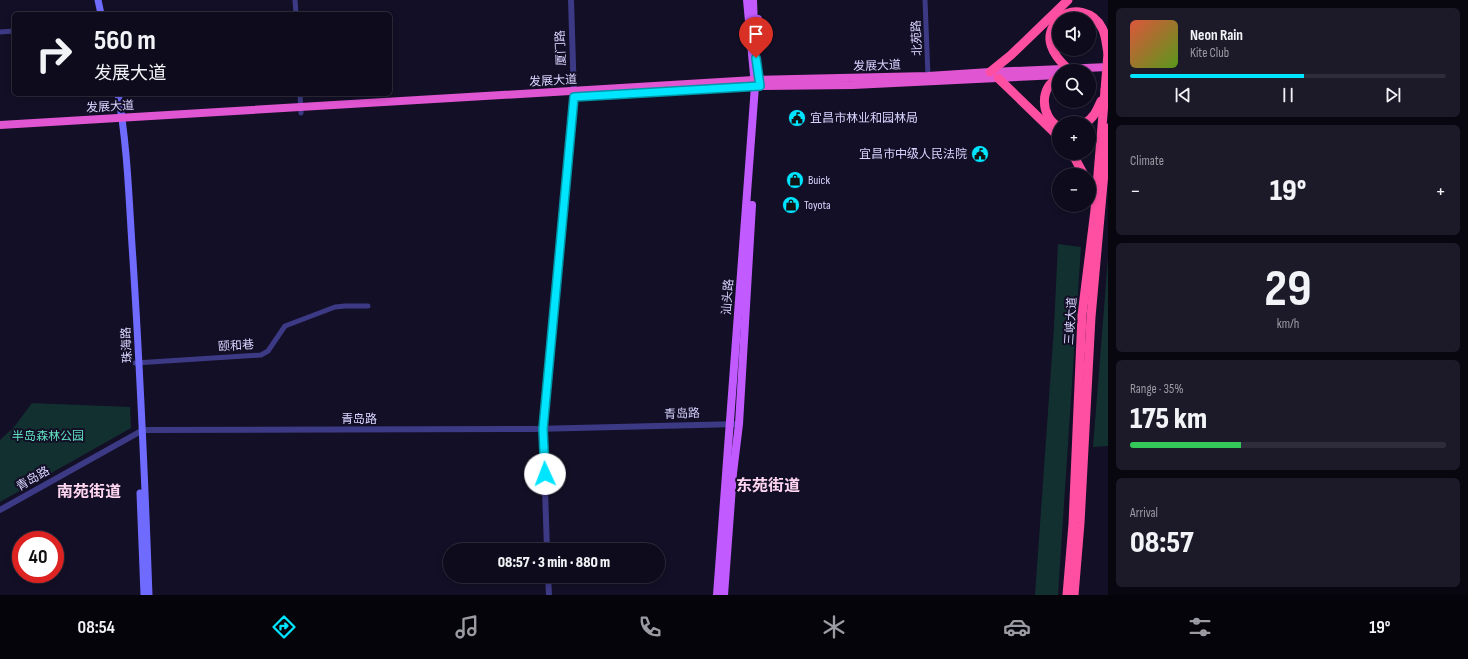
<!DOCTYPE html>
<meta charset="utf-8">
<style>
:root{--surface:#0e0b1c;--page:#1c1929;--text:#f1f3f6;--muted:#9b9ba3;--line:#2e2b3b;--accent:#00e5ff}
body{margin:0;font-family:"Sofia Sans Condensed","Noto Sans SC",sans-serif;background:var(--page);color:var(--text);height:100vh;display:flex;flex-direction:column;font-size:15px;white-space:nowrap}
*{box-sizing:border-box;margin:0}
p{font-size:13px;color:var(--muted)}
.icon{flex:none;width:22px;height:22px;fill:none;stroke:currentColor;stroke-width:2;stroke-linecap:round;stroke-linejoin:round}
.map{position:relative;flex:1;overflow:hidden}
.sheet{display:flex;flex-direction:column;gap:8px;padding:8px;background:#08060f;width:360px}
.sheet>*{flex:none}
.guide{position:absolute;left:12px;top:12px;width:380px;height:84px;border-radius:6px;box-shadow:0 2px 6px #0003,0 0 0 1px var(--line);background:#0e0b1c;color:var(--text);overflow:hidden}
.buttons{position:absolute;left:1052px;top:12px;display:grid;gap:8px}
.buttons a{display:grid;place-items:center;width:44px;height:44px;border-radius:50%;background:var(--surface);box-shadow:0 2px 6px #0003,0 0 0 1px var(--line);font-size:20px}
.speed{position:absolute;left:12px;top:531px;display:flex;gap:8px;font-size:20px;font-weight:700;text-align:center}
.speed>*{display:grid;place-content:center;width:52px;height:52px;border-radius:50%;background:var(--surface);box-shadow:0 2px 6px #0003,0 0 0 1px var(--line);line-height:1}
.speed .limit{border:6px solid #d22;background:#fff;color:#111}
.pin{position:absolute;display:grid;place-items:center;width:34px;height:34px;color:#fff;margin:-41px -17px;border-radius:50% 50% 50% 0;rotate:-45deg;box-shadow:0 0 4px #0007}
.pin .icon{rotate:45deg}
.me{position:absolute;width:44px;margin:-22px;rotate:358deg;stroke-linejoin:round;filter:drop-shadow(0 0 3px #0008)}
.turn{display:flex;align-items:center;gap:14px;height:84px;padding:0 16px;font-size:18px}
.turn .icon{width:52px;height:52px;stroke-width:2.5}
.turn b{display:block;font-size:28px;line-height:34px}
.big{font-size:30px;font-weight:800;line-height:1.1}
.sheet .tile{flex:1;display:flex;flex-direction:column;justify-content:center;gap:6px;min-width:0;padding:0 14px;border-radius:6px;background:var(--page)}
.sheet .dial{align-items:center;gap:0}
.dial b{font-size:52px;line-height:1}
.song{display:flex;align-items:center;gap:12px}
.cover{width:48px;height:48px;border-radius:6px;background:linear-gradient(135deg,hsl(10 70% 55%),hsl(90 70% 35%))}
.played{height:4px;border-radius:2px;background:linear-gradient(90deg,var(--accent) 55%,var(--line) 55%)}
.keys{display:flex;justify-content:space-around;direction:ltr}
.heat{display:flex;justify-content:space-between;align-items:center;font-size:22px;direction:ltr}
.charge{height:6px;border-radius:3px;background:linear-gradient(90deg,#34c759 35%,var(--line) 0)}
.trip{position:absolute;left:443px;top:543px;width:222px;height:40px;border-radius:20px;background:var(--surface);box-shadow:0 2px 6px #0003,0 0 0 1px var(--line);font-weight:800;line-height:40px;text-align:center}
.tabs{display:flex;height:64px;justify-content:space-around;align-items:center;background:#06040b;color:var(--muted)}
.tabs .icon{width:28px;height:28px}
.tabs .on{color:var(--accent)}
.tabs b{font-size:18px;color:var(--text)}
main{display:flex;flex:1;min-height:0}
.map>svg:first-child{display:block}
</style>
<main>
<div class="map">
<svg width="1108" height="595" viewBox="0 0 1108 595">
<rect width="100%" height="100%" fill="#130f26"/>
<g fill="#12302f">
<polygon points="1058,244 1081,247 1058,595 1035,595 1054,327"/>
<polygon points="1108,258 1108,446 1093,447"/>
<polygon points="32,403 130,407 131,428 0,502 0,440 14,427"/>
</g>
<g fill="none" stroke-linecap="round" stroke-linejoin="round">
<g stroke="#3d3a85" stroke-width="5">
<polyline points="295,0 296,14"/>
<polyline points="925,0 928,76"/>
<polyline points="0,32 14,31"/>
<polyline points="300,94 301,113"/>
<polyline points="135,363 261,355 268,351 285,326 335,307 345,306 368,306"/>
</g>
<g stroke="#3d3a85" stroke-width="6">
<polyline points="0,510 143,430 534,429 739,424"/>
<polyline points="547,550 543,429 574,97 571,0"/>
<polyline points="548,576 549,595"/>
</g>
<g stroke="#6f6bff" stroke-width="7">
<polyline points="98,0 101,14"/>
<path d="M118,94C128,148 129,205 133,260C140,371 145,483 149,595"/>
<polyline points="140,493 144,595"/>
</g>
<g stroke="#c25bff" stroke-width="8">
<polyline points="753,0 754,26"/>
<polyline points="755,47 759,33 758,19"/>
<polyline points="717,595 755,86 747,0"/>
<polyline points="724,595 733,473 739,424 752,205"/>
</g>
<g stroke="#e055d1" stroke-width="8">
<polyline points="684,90 759,86 853,85 1059,75"/>
<polyline points="0,125 754,80 928,76 990,72 1108,67"/>
</g>
<g stroke="#ff4fa3" stroke-width="9">
<path d="M1059,19C1073,6 1094,12 1102,28C1106,35 1106,44 1108,53"/>
<path d="M1059,19C1041,37 1053,55 1068,69"/>
<polyline points="990,72 1011,55 1068,0"/>
<polyline points="998,78 1059,137"/>
<path d="M1059,78C1039,86 1040,117 1059,127"/>
<path d="M1085,123C1094,118 1097,110 1101,101"/>
<polyline points="1072,153 1084,175"/>
<polyline points="1067,595 1073,524 1082,315 1095,210 1105,90"/>
<polyline points="1074,595 1080,523 1091,317 1108,128"/>
</g>
<polyline stroke="#ff4fa3" stroke-width="9" points="1105,90 1108,53"/>
</g>
<g fill="none" stroke-linecap="round" stroke-linejoin="round">
<g stroke="#0095a6" stroke-width="10">
<polyline id="route" points="545,474 543,429 574,97 760,86 756,58"/>
</g>
<use href="#route" stroke="#00e5ff" stroke-width="7"/>
</g>
<defs>
<g id="civic-disc" transform="scale(0.9)"><circle r="9.5" fill="#00e5ff" stroke="#130f26"/><path d="M-.6-6.5H3V-4.5H.6V-3L4-1V1h2V6H-6V1h2V-1L-.6-3ZM-1.2 2.5V6h2.4V2.5Z" fill="#111"/></g>
<g id="shop-disc" transform="scale(0.9)"><circle r="9.5" fill="#00e5ff" stroke="#130f26"/><path d="M-5-2.5h2.3a2.7 3.5 0 0 1 5.4 0H5L5.5 6h-11ZM-1.5-2.5h3a1.5 2.3 0 0 0-3 0Z" fill="#111"/></g>
</defs>
<g fill-rule="evenodd">
<use href="#civic-disc" x="797" y="118"/>
<use href="#civic-disc" x="980" y="154"/>
<use href="#shop-disc" x="795" y="180"/>
<use href="#shop-disc" x="791" y="205"/>
</g>
<g text-anchor="middle" dominant-baseline="central" stroke-width="4" stroke-linejoin="round" paint-order="stroke">
<g font-size="12" fill="#d9d4ff" stroke="#130f26">
<text transform="translate(917 38) rotate(-92)">北苑路</text>
<text transform="translate(561 48) rotate(-92)">厦门路</text>
<text transform="translate(877 66) rotate(-2)">发展大道</text>
<text transform="translate(553 81) rotate(-3)">发展大道</text>
<text transform="translate(110 107) rotate(-3)">发展大道</text>
<text transform="translate(728 297) rotate(-86)">汕头路</text>
<text transform="translate(1071 321) rotate(-86)">三峡大道</text>
<text transform="translate(127 345) rotate(-93)">珠海路</text>
<text transform="translate(236 346) rotate(-4)">颐和巷</text>
<text transform="translate(682 414) rotate(-2)">青岛路</text>
<text x="359" y="419">青岛路</text>
<text transform="translate(33 479) rotate(-30)">青岛路</text>
</g>
<g font-size="12" fill="#d9d4ff" stroke="#130f26" text-anchor="start">
<text x="810" y="118">宜昌市林业和园林局</text>
<text x="967" y="154" text-anchor="end">宜昌市中级人民法院</text>
<text x="808" y="180">Buick</text>
<text x="804" y="205">Toyota</text>
</g>
<g font-size="12" fill="#5fe0c0" stroke="#130f26">
<text x="48" y="436">半岛森林公园</text>
</g>
<g font-size="16" font-weight="bold" fill="#ffd6f0" stroke="#130f26">
<text x="768" y="486">东苑街道</text>
<text x="89" y="492">南苑街道</text>
</g>
</g>
</svg>
<div class="buttons">
<a><svg class="icon" aria-label="sound" viewBox="0 0 24 24"><path d="M4 9h4l5-4v14l-5-4H4zM17 9q2 3 0 6"/></svg></a>
<a><svg class="icon" aria-label="search" viewBox="0 0 24 24"><circle cx="10" cy="10" r="6"/><path d="M15 15l6 6"/></svg></a>
<a>+</a>
<a>−</a>
</div>
<div class="speed"><div class="limit">40</div></div>
<div class="pin" style="left:756px;top:58px;background:#d93025"><svg class="icon" aria-label="arrive" viewBox="0 0 24 24"><path d="M6 21V4h12l-3 4 3 4H6"/></svg></div>
<svg class="me" style="left:545px;top:474px" viewBox="-20 -20 40 40"><circle r="19" fill="#fff"/><path d="M0-13L10 11 0 6-10 11z" fill="#00e5ff"/></svg>
<div class="trip">08:57 · 3 min · 880 m</div>
<div class="guide">
<div class="turn"><svg class="icon" aria-label="right" viewBox="0 0 24 24"><path d="M7 20v-9h11M14 6l5 5-5 5"/></svg><div><b>560 m</b>发展大道</div></div>
</div>
</div>
<section class="sheet">
<div class="tile">
<div class="song"><i class="cover"></i><div><b>Neon Rain</b><p>Kite Club</p></div></div>
<div class="played"></div>
<div class="keys"><svg class="icon" aria-label="previous" viewBox="0 0 24 24"><path d="M18 5L8 12l10 7zM5 5v14"/></svg><svg class="icon" aria-label="pause" viewBox="0 0 24 24"><path d="M8 5v14M16 5v14"/></svg><svg class="icon" aria-label="next" viewBox="0 0 24 24"><path d="M6 5l10 7-10 7zM19 5v14"/></svg></div>
</div>
<div class="tile"><p>Climate</p>
<div class="heat"><a>−</a><b class="big">19°</b><a>+</a></div>
</div>
<div class="tile dial"><b>29</b><p>km/h</p></div>
<div class="tile"><p>Range · 35%</p><b class="big">175 km</b><div class="charge"></div></div>
<div class="tile"><p>Arrival</p><b class="big">08:57</b></div>
</section>
</main>
<nav class="tabs">
<b>08:54</b>
<svg class="icon on" aria-label="directions" viewBox="0 0 24 24"><path d="M12 3l9 9-9 9-9-9zM9 14v-3h6M13 9l2 2-2 2"/></svg>
<svg class="icon" aria-label="music" viewBox="0 0 24 24"><path d="M9 18V5l10-2v13"/><circle cx="6" cy="18" r="3"/><circle cx="16" cy="16" r="3"/></svg>
<svg class="icon" aria-label="phone" viewBox="0 0 24 24"><path d="M5 4h4l2 5-3 2q2 4 5 5l2-3 5 2v4C11 20 4 13 5 4z"/></svg>
<svg class="icon" aria-label="climate" viewBox="0 0 24 24"><path d="M12 3v18M4 7l16 10M4 17L20 7"/></svg>
<svg class="icon" aria-label="car" viewBox="0 0 24 24"><path d="M5 17H2v-5l4-1 3-4h7l3 4 3 1v5h-3M9 17h6M6 11h13"/><circle cx="7" cy="17" r="2"/><circle cx="17" cy="17" r="2"/></svg>
<svg class="icon" aria-label="filters" viewBox="0 0 24 24"><path d="M4 7h16M4 17h16"/><circle cx="9" cy="7" r="2"/><circle cx="15" cy="17" r="2"/></svg>
<b>19°</b>
</nav>
